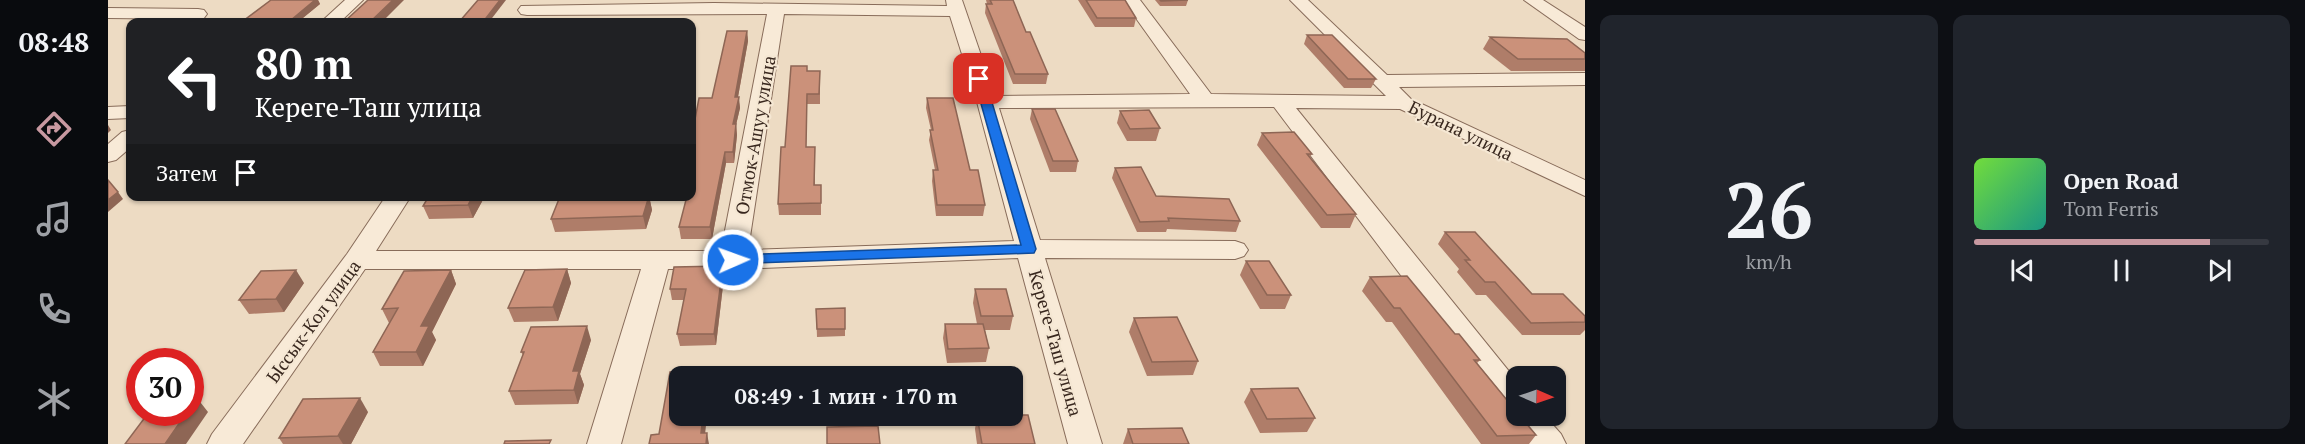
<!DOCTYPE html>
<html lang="ru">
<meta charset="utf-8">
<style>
:root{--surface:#171b24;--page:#20242c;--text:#f1f3f6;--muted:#9ea1a6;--line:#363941;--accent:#c899a1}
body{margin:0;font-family:"PT Serif",serif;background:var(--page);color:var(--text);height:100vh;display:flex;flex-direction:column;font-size:22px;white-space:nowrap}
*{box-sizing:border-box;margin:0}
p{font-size:20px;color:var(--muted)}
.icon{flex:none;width:33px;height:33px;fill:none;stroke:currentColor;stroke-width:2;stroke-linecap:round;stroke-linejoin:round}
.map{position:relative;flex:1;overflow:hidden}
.sheet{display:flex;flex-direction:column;gap:15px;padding:15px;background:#0d0f14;width:720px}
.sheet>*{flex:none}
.hud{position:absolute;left:18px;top:18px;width:570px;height:183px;border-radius:12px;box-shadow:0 2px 4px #0004;background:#202124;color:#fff;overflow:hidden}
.needle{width:39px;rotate:92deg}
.buttons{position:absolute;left:1398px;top:366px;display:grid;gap:12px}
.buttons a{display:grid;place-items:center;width:60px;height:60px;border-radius:12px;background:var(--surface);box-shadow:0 2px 4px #0004;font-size:30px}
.speed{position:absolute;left:18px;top:348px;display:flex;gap:12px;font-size:30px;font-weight:700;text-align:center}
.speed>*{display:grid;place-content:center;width:78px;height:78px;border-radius:50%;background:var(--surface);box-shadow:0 2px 4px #0004;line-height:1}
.speed .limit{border:9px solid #d22;background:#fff;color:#111}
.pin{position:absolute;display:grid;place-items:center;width:51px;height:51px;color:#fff;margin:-26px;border-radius:12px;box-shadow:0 3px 9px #0006}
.me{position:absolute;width:66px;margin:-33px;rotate:88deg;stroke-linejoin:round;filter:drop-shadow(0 0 4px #0008)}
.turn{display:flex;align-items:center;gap:21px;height:126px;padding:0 30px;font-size:27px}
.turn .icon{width:78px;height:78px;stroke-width:2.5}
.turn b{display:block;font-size:42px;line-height:51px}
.then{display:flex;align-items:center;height:57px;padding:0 30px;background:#0003;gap:12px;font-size:22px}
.sheet .card{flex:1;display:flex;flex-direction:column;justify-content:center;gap:9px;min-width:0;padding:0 21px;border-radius:12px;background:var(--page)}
.sheet .dial{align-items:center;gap:0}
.dial b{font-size:78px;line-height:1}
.song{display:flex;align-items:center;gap:18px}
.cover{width:72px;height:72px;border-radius:9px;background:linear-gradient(135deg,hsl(100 70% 55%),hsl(170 70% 35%))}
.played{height:6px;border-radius:3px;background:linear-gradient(90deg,var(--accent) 80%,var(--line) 80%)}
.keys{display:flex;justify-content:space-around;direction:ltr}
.sheet .tiles{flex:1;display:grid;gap:15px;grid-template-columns:repeat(2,1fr)}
.trip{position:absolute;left:561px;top:366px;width:354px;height:60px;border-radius:12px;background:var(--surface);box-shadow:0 2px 4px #0004;font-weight:800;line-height:60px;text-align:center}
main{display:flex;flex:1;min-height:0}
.dock{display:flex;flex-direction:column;width:108px;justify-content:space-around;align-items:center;background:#090b0e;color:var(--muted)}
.dock .icon{width:42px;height:42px}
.dock .on{color:var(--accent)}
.dock b{font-size:27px;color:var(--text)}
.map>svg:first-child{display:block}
</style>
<main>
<nav class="dock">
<b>08:48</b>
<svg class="icon on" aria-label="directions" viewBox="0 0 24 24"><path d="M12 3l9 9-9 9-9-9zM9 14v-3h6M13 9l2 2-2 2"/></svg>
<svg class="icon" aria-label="music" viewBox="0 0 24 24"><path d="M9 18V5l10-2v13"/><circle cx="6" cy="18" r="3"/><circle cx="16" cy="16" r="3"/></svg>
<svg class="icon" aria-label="phone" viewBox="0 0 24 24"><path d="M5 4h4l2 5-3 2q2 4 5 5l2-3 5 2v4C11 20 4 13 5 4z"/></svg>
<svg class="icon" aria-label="climate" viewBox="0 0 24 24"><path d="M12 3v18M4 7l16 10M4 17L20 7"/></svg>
</nav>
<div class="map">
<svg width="1477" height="444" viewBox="0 0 1477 444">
<rect width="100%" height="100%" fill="#eddbc3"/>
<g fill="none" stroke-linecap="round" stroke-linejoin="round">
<g stroke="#886c5a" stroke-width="2">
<g id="street">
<polygon points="237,0 255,0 232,22 213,22"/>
<path d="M838,0H854L887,96L1082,94L1015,0H1032L1103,94L1278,96L1182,0H1200L1279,75L1477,73V85L1291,87L1303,99L1477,180V196L1292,109L1188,108L1408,380V416H1437L1453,434L1458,444H1421L1406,426L1402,414L1396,412L1166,107L891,108L932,240L1127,241L1136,244L1140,250L1136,256L1127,259L937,258L994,444H960L910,258L625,269H560L513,444H479L533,269H257L135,444H99L104,434L239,254L278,196H303L268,251H613L659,14L419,15L413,14L410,10L413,6L606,3L839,6ZM676,14L842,16L869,102L906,241L640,250Z"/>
<polygon points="1416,0 1435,0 1477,27 1477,40 1471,39"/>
<polygon points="0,8 90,9 96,10 99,14 96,18 90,19 0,18"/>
<polygon points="22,106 22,118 0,119 0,107"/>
<polygon points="22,130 22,148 8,160 0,162 0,144 14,132"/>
</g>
</g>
<use href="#street" fill="#f8ead7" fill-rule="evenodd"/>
</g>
<g fill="#af7d69">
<polygon points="163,0 210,0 212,4 190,22 136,22 135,21"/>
<polygon points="878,0 905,0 918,32 940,74 938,84 905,84 877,13 878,4 879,4"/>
<polygon points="970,0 1017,0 1028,18 1026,27 987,27"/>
<polygon points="1047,0 1080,0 1078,6 1052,6"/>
<polygon points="639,31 640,41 630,97 632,108 628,125 629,135 626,163 618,163 604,239 573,239 571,227 584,196 584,135 604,98"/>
<polygon points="1199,35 1268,79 1263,88 1236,88 1196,44"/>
<polygon points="1382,37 1477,53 1477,71 1403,71 1375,49"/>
<polygon points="699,71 712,81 712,104 699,104 698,147 707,147 707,185 713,185 713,215 671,215 670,204 677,147"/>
<polygon points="819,98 862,170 877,205 875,216 828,216 824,181 825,170 827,170 821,140 823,130 818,108"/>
<polygon points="924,109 970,161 968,172 942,172 922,119"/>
<polygon points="1012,111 1052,128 1048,141 1019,141 1009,123"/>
<polygon points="1154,133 1204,154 1202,157 1248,214 1242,228 1213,228 1149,145"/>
<polygon points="1007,168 1048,196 1132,221 1128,232 1059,229 1058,232 1029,232 1004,178"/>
<polygon points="321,196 377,196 365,218 321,219 315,206"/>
<polygon points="541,196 544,210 538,229 447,232 443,219"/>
<polygon points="1337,232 1424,294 1477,316 1477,330 1472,335 1414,335 1378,295 1368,295 1349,272 1351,269 1330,244"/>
<polygon points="1138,261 1183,295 1177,309 1152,309 1132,275"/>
<polygon points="459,269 463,283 450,321 406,322 400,308"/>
<polygon points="343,270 348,284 324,332 328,340 315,366 272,366 265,352 282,322 281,323 274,309"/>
<polygon points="616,277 608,345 572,346 569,334 576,300 564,300 562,289"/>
<polygon points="1262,277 1347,334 1372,360 1369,363 1428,435 1421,444 1373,444 1284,322 1278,322 1254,291"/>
<polygon points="196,283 176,312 141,314 131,300"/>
<polygon points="867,289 905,316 902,330 877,330 881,348 878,362 839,363 835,338 837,324 869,324 865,303"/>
<polygon points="737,308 737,336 709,337 708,309"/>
<polygon points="1026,318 1090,361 1085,375 1039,376 1021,332"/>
<polygon points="483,340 472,374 476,385 470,404 407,405 401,391 415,355 413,352"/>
<polygon points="1143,389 1207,418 1199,432 1152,433 1136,402"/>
<polygon points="260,412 243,444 175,444 171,438"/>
<polygon points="869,416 927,444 869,444 867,429"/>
<polygon points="1020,429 1081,444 1015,444"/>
</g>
<g fill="#8e6655">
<polygon points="207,0 210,0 212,4 190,22 184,22 183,20"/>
<polygon points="285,0 296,0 274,22 262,22"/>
<polygon points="392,0 398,0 381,22 375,22"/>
<polygon points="639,31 640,41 628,108 627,97"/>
<polygon points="631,97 632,108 628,125 629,135 626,163 625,152 625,124"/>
<polygon points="0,125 3,130 0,133"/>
<polygon points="617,152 618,163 604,239 602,227"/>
<polygon points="10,192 15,199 0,212 0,200"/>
<polygon points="365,196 377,196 365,218 360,205"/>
<polygon points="541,196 544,210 538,229 535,216"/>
<polygon points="615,266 616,277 608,345 606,334"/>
<polygon points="459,269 463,283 450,321 445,307"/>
<polygon points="188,270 196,283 176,312 168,299"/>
<polygon points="343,270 348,284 324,332 328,340 315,366 308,352 313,326"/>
<polygon points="479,326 483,340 472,374 476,385 470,404 466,390 465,371"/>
<polygon points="89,398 100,412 78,444 57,444 79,412 82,412 82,408"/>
<polygon points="252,398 260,412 243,444 235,444 230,436"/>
<polygon points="595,416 599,416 596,444 593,433"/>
<polygon points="599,433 601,444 598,444"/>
</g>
<g fill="#cb917a" stroke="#8e6655" stroke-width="1.5">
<polygon points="163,0 207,0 183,20 135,21"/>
<polygon points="260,0 285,0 262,22 236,22"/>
<polygon points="370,0 392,0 375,22 351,22"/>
<polygon points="882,0 905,0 918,32 922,32 940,74 907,74 878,4 884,4"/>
<polygon points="978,0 1017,0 1028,18 989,18"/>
<polygon points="1052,0 1080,0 1053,1"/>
<polygon points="619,31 639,31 627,97 631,97 625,124 628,124 625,152 617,152 602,227 571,227 579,196 584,196 584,180 585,176 584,176 584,135 591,98 604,98"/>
<polygon points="1199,35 1224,35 1268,79 1240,79"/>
<polygon points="1382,37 1459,39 1477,53 1477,59 1410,59"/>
<polygon points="683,66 699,66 699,71 712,71 711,94 699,94 698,147 707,147 706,185 713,185 713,203 670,204 673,147 677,147"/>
<polygon points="819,98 845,98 862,170 870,170 877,205 829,205 825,170 830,170 822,130 825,130"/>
<polygon points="924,109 947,109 970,161 945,161"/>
<polygon points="1041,110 1052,128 1022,129 1012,111"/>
<polygon points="1186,132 1204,154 1199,154 1248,214 1219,215 1154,133"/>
<polygon points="1033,167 1048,196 1121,199 1132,221 1060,218 1061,221 1032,222 1007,168"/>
<polygon points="0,180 10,192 0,200"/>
<polygon points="321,196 365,196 360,205 315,206"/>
<polygon points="541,196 535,216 443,219 451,199"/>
<polygon points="1337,232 1367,232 1424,294 1455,294 1477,316 1477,322 1423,323 1387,282 1377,282 1357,260 1362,260"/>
<polygon points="1138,261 1161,261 1183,295 1159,295"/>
<polygon points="615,266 606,334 569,334 578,289 562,289 566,267"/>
<polygon points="459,269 445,307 400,308 417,270"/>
<polygon points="188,270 168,299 131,300 153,271"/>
<polygon points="343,270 313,326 321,326 308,352 265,352 290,308 274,309 296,271"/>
<polygon points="1299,276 1347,334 1351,334 1372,360 1366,360 1408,411 1408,416 1412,416 1428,435 1389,436 1292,308 1286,308 1262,277"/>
<polygon points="867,289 898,289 905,316 873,316"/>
<polygon points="737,308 737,329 709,329 708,309"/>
<polygon points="1069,317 1090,361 1044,362 1026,318"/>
<polygon points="837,324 875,324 881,348 840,349"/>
<polygon points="479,326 465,371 471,371 466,390 401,391 416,352 413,352 423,327"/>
<polygon points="562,372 601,372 600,376 572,376 572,416 595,416 593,433 599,433 598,444 541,444 543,435 551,434"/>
<polygon points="1190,388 1207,418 1159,419 1143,389"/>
<polygon points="89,398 82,408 82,399"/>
<polygon points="252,398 230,436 171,438 195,399"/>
<polygon points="41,412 79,412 57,444 17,444"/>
<polygon points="904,415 920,415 927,444 874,444 869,416"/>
<polygon points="770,426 772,444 719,444 719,427"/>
<polygon points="1074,428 1081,444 1025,444 1020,429"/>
<polygon points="443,440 441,444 396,444 397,441"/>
</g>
<polygon fill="#1a73e8" stroke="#114b97" stroke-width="1.5" points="871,76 877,79 928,249 926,253 620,264 618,260 625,255 913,245 866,79"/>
<g text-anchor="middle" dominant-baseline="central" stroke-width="4.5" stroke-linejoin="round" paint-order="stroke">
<g font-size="18" fill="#38271e" stroke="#f5e7d3">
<text transform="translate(1353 130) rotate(26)">Бурана улица</text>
<text transform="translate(647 135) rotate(-80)">Отмок-Ашуу улица</text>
<text transform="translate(205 321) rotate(-54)">Ыссык-Кол улица</text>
<text transform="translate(948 343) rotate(74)">Кереге-Таш улица</text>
</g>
</g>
</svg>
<div class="buttons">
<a><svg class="needle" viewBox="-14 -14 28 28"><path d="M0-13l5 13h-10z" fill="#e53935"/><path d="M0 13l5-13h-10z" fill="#9ea1a6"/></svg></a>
</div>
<div class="speed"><div class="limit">30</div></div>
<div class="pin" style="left:871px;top:79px;background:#d93025"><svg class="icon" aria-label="arrive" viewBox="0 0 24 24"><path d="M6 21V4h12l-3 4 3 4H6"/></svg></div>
<svg class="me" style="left:625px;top:260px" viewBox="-20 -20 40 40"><circle r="17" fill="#1a73e8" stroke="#fff" stroke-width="3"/><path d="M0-11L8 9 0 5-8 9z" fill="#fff"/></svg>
<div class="trip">08:49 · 1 мин · 170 m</div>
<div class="hud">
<div class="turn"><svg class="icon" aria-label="left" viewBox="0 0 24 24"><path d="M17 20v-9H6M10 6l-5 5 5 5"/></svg><div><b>80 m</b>Кереге-Таш улица</div></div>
<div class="then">Затем<svg class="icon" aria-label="arrive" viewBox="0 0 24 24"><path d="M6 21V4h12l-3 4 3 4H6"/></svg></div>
</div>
</div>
<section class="sheet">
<div class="tiles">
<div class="card dial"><b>26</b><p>km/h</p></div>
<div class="card">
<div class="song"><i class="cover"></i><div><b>Open Road</b><p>Tom Ferris</p></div></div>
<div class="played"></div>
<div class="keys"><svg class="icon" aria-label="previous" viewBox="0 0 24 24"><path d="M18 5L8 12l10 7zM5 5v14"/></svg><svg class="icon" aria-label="pause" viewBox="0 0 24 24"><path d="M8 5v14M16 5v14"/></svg><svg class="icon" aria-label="next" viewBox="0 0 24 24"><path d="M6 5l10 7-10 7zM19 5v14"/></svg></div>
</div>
</div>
</section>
</main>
